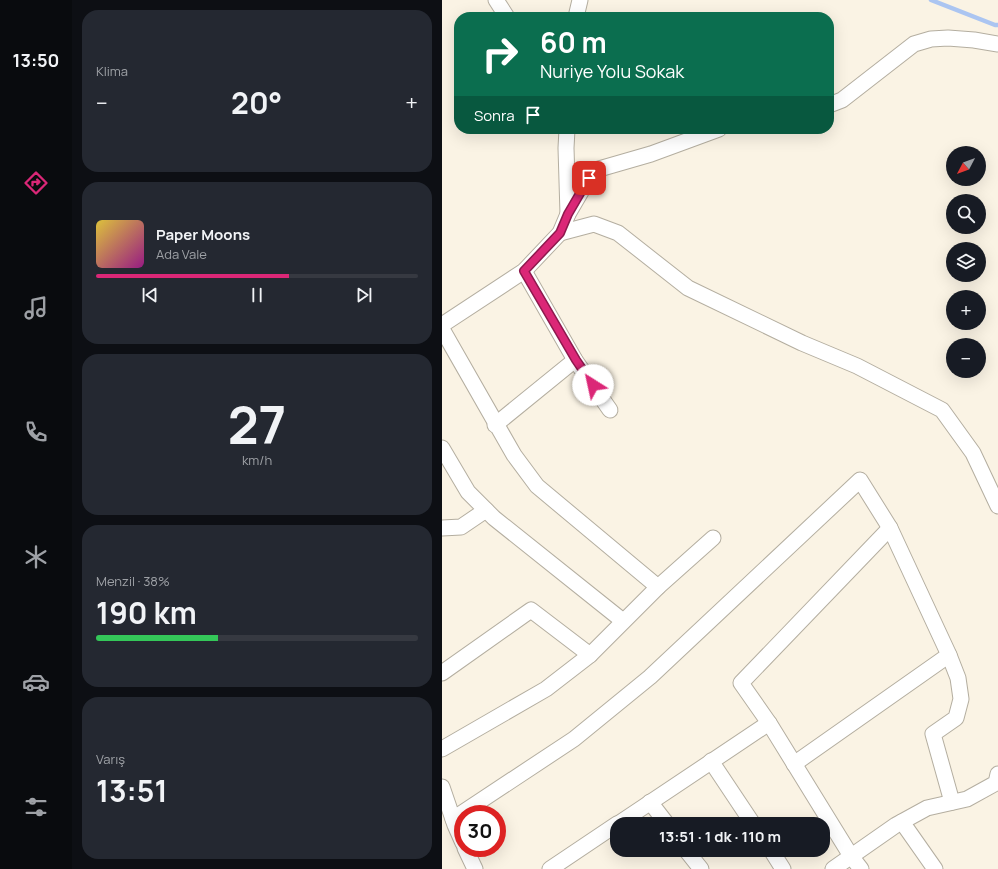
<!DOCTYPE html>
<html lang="tr">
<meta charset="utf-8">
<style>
:root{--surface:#171b24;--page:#242831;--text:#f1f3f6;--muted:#9ea1a6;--line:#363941;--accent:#db2777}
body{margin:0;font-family:Manrope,sans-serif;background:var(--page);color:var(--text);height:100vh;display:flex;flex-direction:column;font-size:15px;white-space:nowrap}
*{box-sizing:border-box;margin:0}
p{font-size:13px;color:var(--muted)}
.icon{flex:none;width:22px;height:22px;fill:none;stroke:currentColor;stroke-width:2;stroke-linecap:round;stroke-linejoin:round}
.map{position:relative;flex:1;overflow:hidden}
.drawer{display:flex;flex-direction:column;gap:10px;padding:10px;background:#0d0f14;width:370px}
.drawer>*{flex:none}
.banner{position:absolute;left:12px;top:12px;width:380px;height:122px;border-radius:16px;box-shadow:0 4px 16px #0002;background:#0b6e4f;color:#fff;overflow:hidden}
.needle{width:26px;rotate:229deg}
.buttons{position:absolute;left:504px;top:146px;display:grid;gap:8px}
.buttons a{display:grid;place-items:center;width:40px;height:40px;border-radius:50%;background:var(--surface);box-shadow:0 4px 16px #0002;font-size:20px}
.speed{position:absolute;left:12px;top:805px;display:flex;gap:8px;font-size:20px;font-weight:700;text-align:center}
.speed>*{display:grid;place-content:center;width:52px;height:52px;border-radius:50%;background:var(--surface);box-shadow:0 4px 16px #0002;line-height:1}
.speed .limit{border:6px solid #d22;background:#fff;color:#111}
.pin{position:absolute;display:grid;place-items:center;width:34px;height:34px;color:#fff;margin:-17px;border-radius:8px;box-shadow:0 2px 6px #0006}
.me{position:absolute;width:44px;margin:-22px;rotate:325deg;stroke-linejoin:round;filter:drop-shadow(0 0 3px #0008)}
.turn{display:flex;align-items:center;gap:14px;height:84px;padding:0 20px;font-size:18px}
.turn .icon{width:52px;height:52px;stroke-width:2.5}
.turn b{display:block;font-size:28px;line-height:34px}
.then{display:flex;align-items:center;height:38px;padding:0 20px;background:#0003;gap:8px;font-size:15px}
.big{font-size:30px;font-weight:700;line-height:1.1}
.drawer .tile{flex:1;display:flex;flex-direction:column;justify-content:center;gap:6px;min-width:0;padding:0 14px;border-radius:16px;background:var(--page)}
.drawer .dial{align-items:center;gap:0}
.dial b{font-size:52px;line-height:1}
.song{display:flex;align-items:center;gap:12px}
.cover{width:48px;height:48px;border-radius:6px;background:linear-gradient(135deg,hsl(50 70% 55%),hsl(310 70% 35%))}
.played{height:4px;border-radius:2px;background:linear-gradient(90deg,var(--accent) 60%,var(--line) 60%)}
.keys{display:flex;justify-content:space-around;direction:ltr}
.heat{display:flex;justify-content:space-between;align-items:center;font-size:22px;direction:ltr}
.charge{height:6px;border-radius:3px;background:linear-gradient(90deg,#34c759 38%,var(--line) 0)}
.trip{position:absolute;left:168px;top:817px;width:220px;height:40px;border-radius:16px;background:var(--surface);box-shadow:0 4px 16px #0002;font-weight:700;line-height:40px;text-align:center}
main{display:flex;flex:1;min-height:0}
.tabs{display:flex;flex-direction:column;width:72px;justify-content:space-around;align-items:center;background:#090b0e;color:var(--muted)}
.tabs .icon{width:28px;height:28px}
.tabs .active{color:var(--accent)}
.tabs b{font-size:18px;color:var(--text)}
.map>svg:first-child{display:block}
</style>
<main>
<nav class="tabs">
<b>13:50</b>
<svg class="icon active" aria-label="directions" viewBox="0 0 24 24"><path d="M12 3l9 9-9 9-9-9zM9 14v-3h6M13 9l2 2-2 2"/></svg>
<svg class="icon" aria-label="music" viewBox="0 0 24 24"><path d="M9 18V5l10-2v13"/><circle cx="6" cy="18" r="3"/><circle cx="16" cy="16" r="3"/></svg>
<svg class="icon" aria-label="phone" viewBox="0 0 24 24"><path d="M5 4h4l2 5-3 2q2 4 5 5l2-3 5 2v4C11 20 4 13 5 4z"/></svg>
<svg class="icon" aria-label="climate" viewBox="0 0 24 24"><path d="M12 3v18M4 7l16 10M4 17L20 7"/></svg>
<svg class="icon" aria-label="car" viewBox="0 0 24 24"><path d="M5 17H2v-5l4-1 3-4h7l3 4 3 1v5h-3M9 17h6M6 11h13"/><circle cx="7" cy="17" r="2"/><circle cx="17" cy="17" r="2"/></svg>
<svg class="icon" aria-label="filters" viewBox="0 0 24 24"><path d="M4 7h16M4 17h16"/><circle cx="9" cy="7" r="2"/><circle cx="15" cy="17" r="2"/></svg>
</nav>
<section class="drawer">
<div class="tile"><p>Klima</p>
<div class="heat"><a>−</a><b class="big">20°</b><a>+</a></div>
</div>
<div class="tile">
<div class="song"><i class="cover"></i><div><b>Paper Moons</b><p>Ada Vale</p></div></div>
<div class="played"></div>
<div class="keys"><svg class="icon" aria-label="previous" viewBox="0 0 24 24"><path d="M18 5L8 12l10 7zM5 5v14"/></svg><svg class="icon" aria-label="pause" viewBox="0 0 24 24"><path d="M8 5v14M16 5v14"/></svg><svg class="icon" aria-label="next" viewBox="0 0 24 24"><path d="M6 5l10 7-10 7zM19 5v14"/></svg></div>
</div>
<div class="tile dial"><b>27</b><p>km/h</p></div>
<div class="tile"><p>Menzil · 38%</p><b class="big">190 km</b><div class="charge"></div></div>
<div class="tile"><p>Varış</p><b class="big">13:51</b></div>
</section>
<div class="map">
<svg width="556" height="869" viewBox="0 0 556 869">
<rect width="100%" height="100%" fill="#faf3e4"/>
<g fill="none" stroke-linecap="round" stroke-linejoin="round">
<polyline stroke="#abc5f1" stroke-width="4.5" points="489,0 553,25 556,25"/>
<g stroke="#b4aea0" stroke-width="17">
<g id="minor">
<polyline points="54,0 65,17"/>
<polyline points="134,17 138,0"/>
<polyline points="387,105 400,100 472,44 489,39 506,38 532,40 556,44"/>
<polyline points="125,129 124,148 126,214"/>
<polyline points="118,233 152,224 176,233 246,288 360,343 415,366 500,410 531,453 556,506"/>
<polyline points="82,271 133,360 168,410"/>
<polyline points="0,325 82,271 118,233 126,214 147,178 157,169 209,154 277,129"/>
<polyline points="0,329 72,455 95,486 216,587"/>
<polyline points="53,425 133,360"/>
<polyline points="0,448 26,492 52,518 181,621"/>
<polyline points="0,528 19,527 44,510"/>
<polyline points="507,655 516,678 519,699 514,718 491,734 510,802"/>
<polyline points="0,673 89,610 148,655"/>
<polyline points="0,749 104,689 148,655 216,587 271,538"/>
<polyline points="269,761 311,824"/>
<polyline points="0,787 13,825 21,843"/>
<polyline points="208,802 225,824"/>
<polyline points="11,819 132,739 208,677 418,480 448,528 507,655 352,764"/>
<polyline points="460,822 493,869"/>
<polyline points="176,824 327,723"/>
<polyline points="23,848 33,869"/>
<polyline points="244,850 259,869"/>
<polyline points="329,850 341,869"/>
<polyline points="108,869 175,824"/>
<polyline points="391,869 454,825 485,808 525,799 554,783 556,774"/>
<polyline points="419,869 409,856 327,723 299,683 448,528"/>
</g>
</g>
<use href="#minor" stroke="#fff" stroke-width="15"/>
</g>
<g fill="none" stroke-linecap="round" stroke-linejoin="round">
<g stroke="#8e194d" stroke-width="10">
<polyline id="route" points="147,178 126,214 118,233 82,271 134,360 151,385"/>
</g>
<use href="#route" stroke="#db2777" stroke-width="7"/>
</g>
</svg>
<div class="buttons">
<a><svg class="needle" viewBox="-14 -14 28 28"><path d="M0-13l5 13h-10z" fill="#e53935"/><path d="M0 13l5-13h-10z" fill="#9ea1a6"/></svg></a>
<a><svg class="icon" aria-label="search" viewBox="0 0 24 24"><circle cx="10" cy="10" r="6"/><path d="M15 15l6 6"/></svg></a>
<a><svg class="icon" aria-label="layers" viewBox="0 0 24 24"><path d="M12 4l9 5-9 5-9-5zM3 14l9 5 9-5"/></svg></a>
<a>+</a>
<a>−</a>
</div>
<div class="speed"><div class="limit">30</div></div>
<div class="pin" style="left:147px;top:178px;background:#d93025"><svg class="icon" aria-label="arrive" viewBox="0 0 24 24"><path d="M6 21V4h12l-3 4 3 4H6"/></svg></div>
<svg class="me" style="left:151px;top:385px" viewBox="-20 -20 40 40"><circle r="19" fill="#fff"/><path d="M0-13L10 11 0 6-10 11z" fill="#db2777"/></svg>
<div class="trip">13:51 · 1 dk · 110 m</div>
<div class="banner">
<div class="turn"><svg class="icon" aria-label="right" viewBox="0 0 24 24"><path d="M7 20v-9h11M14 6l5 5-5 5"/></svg><div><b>60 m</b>Nuriye Yolu Sokak</div></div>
<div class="then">Sonra<svg class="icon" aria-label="arrive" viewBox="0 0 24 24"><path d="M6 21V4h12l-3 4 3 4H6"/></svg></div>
</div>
</div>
</main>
